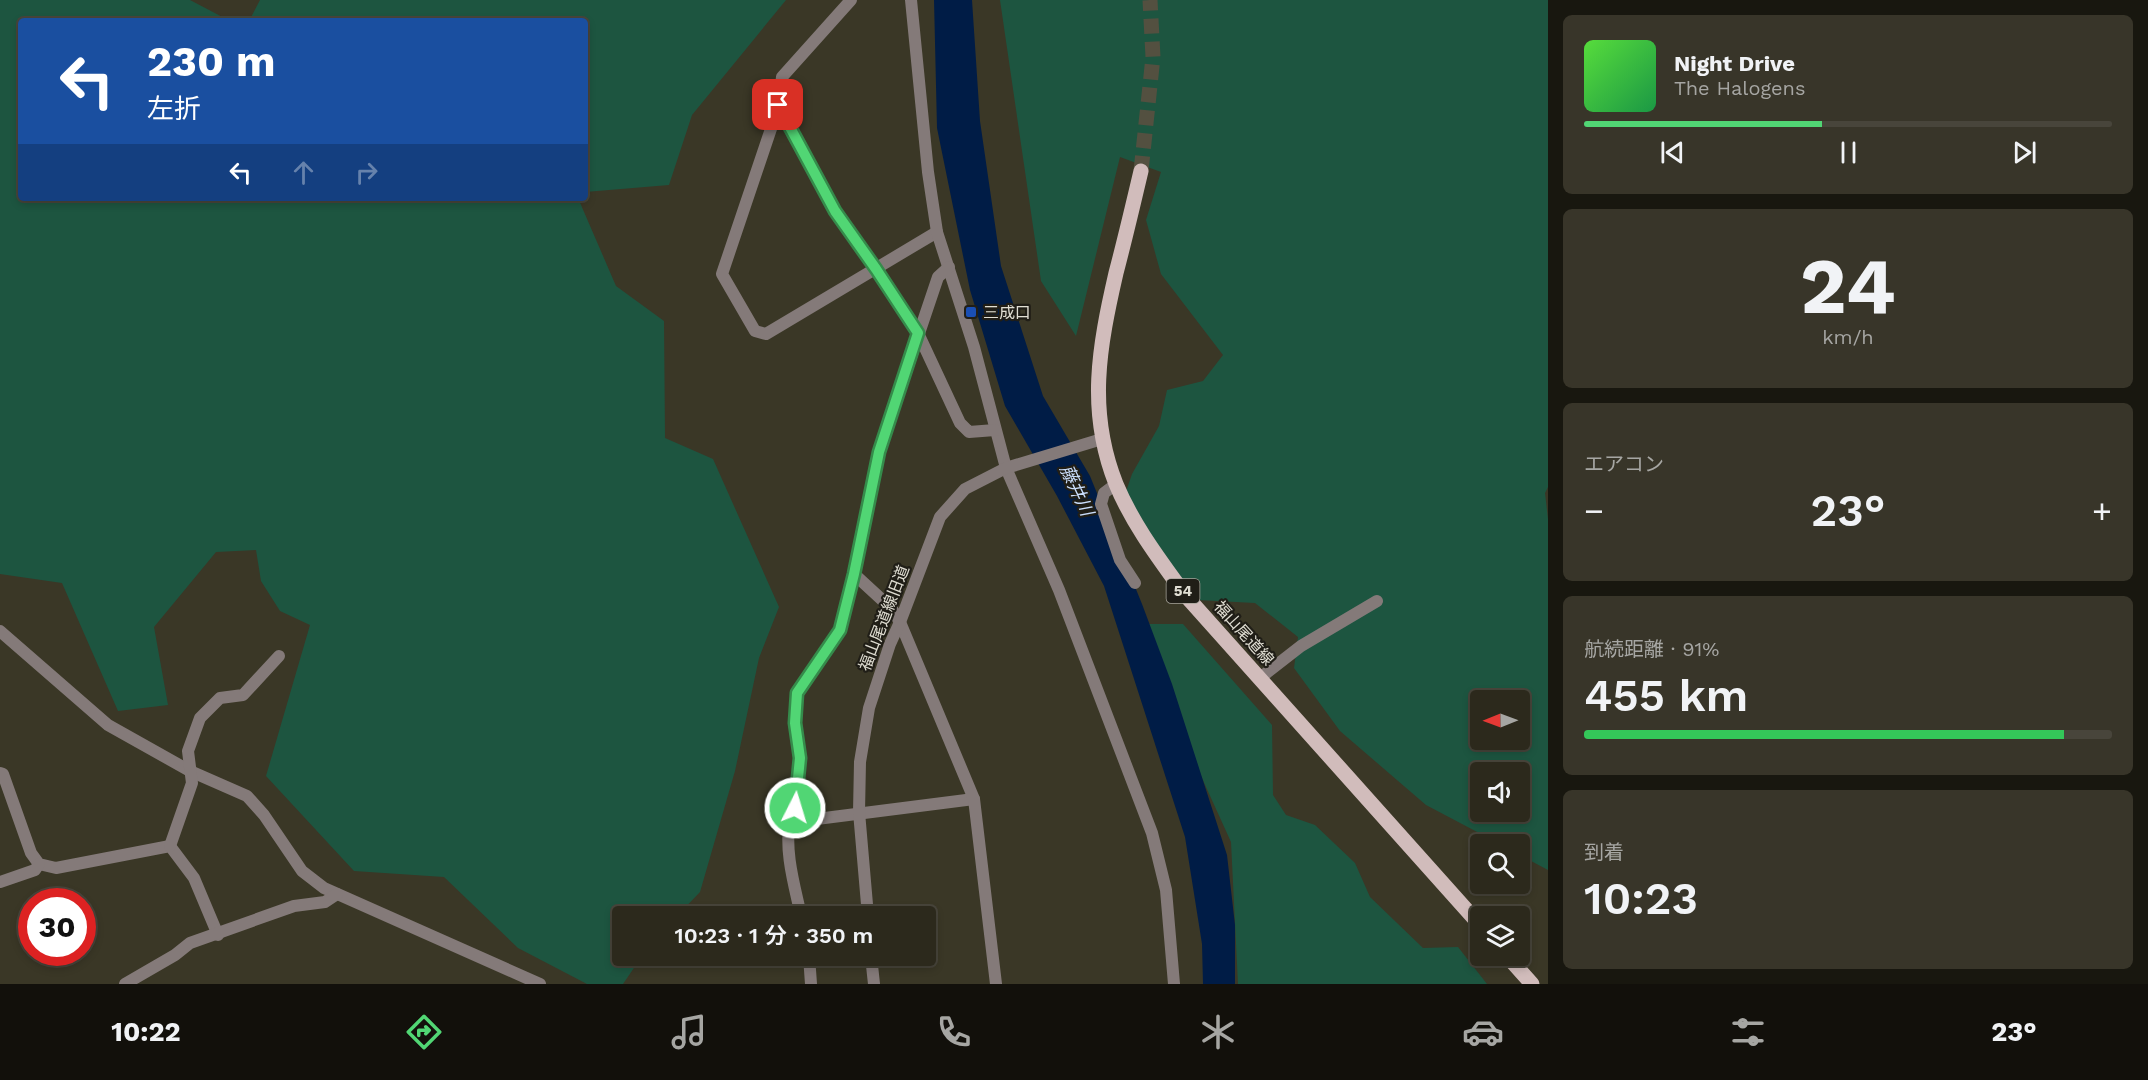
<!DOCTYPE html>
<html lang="ja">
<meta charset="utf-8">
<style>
:root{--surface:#2c291c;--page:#383529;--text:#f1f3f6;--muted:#a6a6a3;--line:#48453b;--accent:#51d674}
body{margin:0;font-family:"Work Sans","Noto Sans JP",sans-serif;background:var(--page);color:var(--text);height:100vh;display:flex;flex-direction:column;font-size:22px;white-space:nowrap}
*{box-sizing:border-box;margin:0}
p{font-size:20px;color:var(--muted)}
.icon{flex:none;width:33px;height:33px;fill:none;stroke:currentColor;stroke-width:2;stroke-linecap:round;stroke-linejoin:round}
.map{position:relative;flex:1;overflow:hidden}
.side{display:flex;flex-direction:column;gap:15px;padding:15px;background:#18170f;width:600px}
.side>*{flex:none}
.top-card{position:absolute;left:18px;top:18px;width:570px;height:183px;border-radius:6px;box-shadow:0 3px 9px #0003,0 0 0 2px var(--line);background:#1a4fa0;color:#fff;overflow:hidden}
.needle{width:39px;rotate:269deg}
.tools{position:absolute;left:1470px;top:690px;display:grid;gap:12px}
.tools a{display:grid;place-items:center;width:60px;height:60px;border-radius:6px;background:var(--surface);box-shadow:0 3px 9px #0003,0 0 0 2px var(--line);font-size:30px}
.speed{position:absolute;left:18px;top:888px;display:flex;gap:12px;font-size:30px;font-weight:700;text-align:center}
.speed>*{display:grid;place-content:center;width:78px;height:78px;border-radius:50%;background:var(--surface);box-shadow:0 3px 9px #0003,0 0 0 2px var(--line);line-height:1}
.speed .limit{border:9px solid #d22;background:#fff;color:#111}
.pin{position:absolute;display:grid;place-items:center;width:51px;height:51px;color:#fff;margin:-26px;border-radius:12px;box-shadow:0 3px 9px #0006}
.me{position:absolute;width:66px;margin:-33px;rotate:5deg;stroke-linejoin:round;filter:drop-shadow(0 0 4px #0008)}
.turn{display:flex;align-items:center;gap:21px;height:126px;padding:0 30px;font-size:27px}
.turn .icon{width:78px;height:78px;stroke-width:2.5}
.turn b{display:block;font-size:42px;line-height:51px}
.lanes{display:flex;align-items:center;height:57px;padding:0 30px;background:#0003;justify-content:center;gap:30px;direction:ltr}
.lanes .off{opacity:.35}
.big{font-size:45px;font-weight:600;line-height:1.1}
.side .widget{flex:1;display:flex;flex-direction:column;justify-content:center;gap:9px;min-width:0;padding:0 21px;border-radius:9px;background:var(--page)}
.side .dial{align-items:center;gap:0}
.dial b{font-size:78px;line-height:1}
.song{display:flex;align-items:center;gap:18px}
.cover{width:72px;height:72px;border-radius:9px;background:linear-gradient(135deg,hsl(110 70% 55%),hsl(140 70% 35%))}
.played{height:6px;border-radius:3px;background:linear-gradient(90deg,var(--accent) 45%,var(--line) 45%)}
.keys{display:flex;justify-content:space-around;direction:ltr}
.heat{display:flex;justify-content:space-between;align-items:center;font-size:33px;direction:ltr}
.charge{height:9px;border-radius:4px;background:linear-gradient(90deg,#34c759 91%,var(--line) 0)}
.trip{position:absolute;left:612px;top:906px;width:324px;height:60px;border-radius:6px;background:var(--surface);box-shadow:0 3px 9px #0003,0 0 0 2px var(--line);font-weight:600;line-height:60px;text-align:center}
.tab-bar{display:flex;height:96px;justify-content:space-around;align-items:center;background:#12100b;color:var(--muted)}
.tab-bar .icon{width:42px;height:42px}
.tab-bar .selected{color:var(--accent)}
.tab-bar b{font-size:27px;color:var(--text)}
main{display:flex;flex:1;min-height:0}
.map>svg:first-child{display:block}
</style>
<main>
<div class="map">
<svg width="1548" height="984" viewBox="0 0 1548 984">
<rect width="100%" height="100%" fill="#3a3726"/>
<g fill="#1d5540" fill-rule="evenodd">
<polygon points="0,0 190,0 230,21 21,21 21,198 578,198 616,286 664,321 665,438 713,459 779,607 759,658 735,771 700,892 677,916 622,916 622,956 642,956 623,984 587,984 518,948 444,877 354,871 266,776 310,625 280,611 261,581 256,550 216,552 154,627 168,705 118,711 62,583 0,574"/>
<polygon points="260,0 786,0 692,115 669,185 585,192 585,21 249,21"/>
<path d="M1000,0H1548V487L1545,493L1548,519V870L1520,855V844H1500L1426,805L1340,731L1294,668L1298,637L1255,603L1198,600L1120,509L1132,474L1159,426L1167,390L1203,381L1223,355L1161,274L1146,220L1161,172L1120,157L1076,336L1041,281ZM1480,700H1520V740H1480ZM1480,772H1520V812H1480Z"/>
<polygon points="1132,624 1183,624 1272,725 1273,795 1286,815 1315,825 1355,863 1370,897 1423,948 1458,947 1487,984 1238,984 1231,842"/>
</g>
<polygon fill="#001c46" points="934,0 972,0 980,121 1001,266 1043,396 1090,476 1142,604 1172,684 1227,855 1235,925 1235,984 1203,984 1202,944 1185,837 1104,586 1057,496 1005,406 970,290 937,128"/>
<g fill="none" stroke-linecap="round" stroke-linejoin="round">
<polyline stroke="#535040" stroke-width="15" stroke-dasharray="15 8" stroke-linecap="butt" points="1141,171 1153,57 1150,0"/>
<g stroke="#847a79" stroke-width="12">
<polyline points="851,0 782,77 779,105 722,274 755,331 766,334 937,232"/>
<polyline points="911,0 928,172 937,232 974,347 1006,468"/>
<polyline points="779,105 835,211 876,269 918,333 960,423 969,432 995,430"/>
<polyline points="949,267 938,277 879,452 854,574 840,629 797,693 795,723 800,758 795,808 797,816 809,820 974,799"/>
<polyline points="1116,484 1104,493 1101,504 1120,560 1135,583"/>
<polyline points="854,574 892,609 900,622 974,799 996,984"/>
<polyline points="0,631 108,725 190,771 247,796 264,815 302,871 324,888 540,984"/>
<polyline points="1260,678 1301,646 1377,601"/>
<polyline points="0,773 3,774 31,853 39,864 56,868 170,846 194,878 218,935"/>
<path d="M797,816L790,821C784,852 795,887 801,916"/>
<polyline points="170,846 192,783 188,751 200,718 220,698 243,695 279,656"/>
<polyline points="0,882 35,870 39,864"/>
<polyline points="809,956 811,984"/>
<polyline points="125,984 175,955 190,943 294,906 325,902 337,894"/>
</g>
<g stroke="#847a79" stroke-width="12">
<polyline points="1006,468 1059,590 1152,833 1166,890 1174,984"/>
<polyline points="868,916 859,812 860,762 869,708 890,644 900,622 940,517 965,489 1006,468 1102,439"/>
<polyline points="871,956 874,984"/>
</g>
<g stroke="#d1bcbb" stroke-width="15">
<path d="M1141,171C1133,205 1125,239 1116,273C1099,347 1087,411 1116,484C1133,525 1160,560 1186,596L1480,925"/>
<polyline points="1507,956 1532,984"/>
</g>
</g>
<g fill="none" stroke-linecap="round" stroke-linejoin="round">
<g stroke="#358b4b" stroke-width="15">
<polyline id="route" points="778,105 835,211 876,269 918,333 879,452 854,574 840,630 797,693 795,723 800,758 795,808"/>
</g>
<use href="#route" stroke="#51d674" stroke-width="10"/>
</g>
<rect fill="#1a4fb4" stroke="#201e17" stroke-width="2" x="965" y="306" width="12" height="12" rx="3"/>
<g text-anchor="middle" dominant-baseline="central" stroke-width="4.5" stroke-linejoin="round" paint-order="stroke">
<rect fill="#201e17" stroke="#a6a49b" stroke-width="1.5" x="1166.5" y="579" width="33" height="24" rx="4.5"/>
<g font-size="15" font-weight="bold" fill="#e0ded3">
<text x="1183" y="591">54</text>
</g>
<g font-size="16" fill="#e0ded3" stroke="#201e17" text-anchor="start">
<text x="983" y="312">三成口</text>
</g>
<g font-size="16" fill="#e0ded3" stroke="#201e17">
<text transform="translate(884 618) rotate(-69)">福山尾道線旧道</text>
<text transform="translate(1244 633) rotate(48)">福山尾道線</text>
</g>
<g font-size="18" font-style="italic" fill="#c9ddfb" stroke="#201e17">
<text transform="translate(1077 490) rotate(65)">藤井川</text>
</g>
</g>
</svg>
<div class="tools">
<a><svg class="needle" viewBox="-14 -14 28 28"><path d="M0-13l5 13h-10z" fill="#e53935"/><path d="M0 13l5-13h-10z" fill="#a6a6a3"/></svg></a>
<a><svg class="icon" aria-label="sound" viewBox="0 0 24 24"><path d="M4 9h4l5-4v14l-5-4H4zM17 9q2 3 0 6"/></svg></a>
<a><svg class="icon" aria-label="search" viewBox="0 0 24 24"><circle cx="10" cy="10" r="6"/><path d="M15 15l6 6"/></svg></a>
<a><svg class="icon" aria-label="layers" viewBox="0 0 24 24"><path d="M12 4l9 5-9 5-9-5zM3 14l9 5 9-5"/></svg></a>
</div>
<div class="speed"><div class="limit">30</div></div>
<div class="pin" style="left:778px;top:105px;background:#d93025"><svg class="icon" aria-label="arrive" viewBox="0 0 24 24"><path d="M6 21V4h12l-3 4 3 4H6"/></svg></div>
<svg class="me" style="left:795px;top:808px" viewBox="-20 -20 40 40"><circle r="17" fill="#51d674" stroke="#fff" stroke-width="3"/><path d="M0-11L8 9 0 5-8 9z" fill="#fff"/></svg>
<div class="trip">10:23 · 1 分 · 350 m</div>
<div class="top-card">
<div class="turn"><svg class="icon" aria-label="left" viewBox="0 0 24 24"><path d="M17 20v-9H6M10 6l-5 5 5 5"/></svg><div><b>230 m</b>左折</div></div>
<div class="lanes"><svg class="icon" aria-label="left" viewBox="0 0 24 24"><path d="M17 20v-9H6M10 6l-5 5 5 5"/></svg><svg class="icon off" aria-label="ahead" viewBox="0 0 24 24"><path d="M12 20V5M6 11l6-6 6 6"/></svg><svg class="icon off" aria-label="right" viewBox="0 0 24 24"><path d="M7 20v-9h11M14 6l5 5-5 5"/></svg></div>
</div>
</div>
<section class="side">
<div class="widget">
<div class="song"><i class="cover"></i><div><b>Night Drive</b><p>The Halogens</p></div></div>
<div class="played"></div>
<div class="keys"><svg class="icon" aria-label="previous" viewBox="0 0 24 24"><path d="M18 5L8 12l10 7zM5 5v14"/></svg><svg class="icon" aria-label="pause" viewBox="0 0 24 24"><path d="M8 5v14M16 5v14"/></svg><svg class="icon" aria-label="next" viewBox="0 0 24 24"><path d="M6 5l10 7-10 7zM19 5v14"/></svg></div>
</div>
<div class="widget dial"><b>24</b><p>km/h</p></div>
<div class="widget"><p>エアコン</p>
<div class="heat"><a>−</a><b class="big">23°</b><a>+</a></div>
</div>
<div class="widget"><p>航続距離 · 91%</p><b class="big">455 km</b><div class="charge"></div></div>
<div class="widget"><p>到着</p><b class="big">10:23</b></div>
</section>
</main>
<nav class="tab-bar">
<b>10:22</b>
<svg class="icon selected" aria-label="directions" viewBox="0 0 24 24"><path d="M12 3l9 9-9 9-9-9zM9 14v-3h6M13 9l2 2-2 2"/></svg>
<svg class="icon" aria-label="music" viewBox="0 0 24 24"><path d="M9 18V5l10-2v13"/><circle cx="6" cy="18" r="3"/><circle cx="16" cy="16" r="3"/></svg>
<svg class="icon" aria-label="phone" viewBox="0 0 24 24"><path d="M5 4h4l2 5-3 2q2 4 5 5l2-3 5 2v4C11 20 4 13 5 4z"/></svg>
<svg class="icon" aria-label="climate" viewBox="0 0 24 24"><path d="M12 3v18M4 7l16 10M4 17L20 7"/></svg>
<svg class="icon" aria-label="car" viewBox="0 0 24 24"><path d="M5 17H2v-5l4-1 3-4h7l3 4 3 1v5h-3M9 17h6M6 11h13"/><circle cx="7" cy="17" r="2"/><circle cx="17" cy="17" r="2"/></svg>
<svg class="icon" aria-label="filters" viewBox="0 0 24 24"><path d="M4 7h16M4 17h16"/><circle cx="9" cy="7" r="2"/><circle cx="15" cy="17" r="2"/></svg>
<b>23°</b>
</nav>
